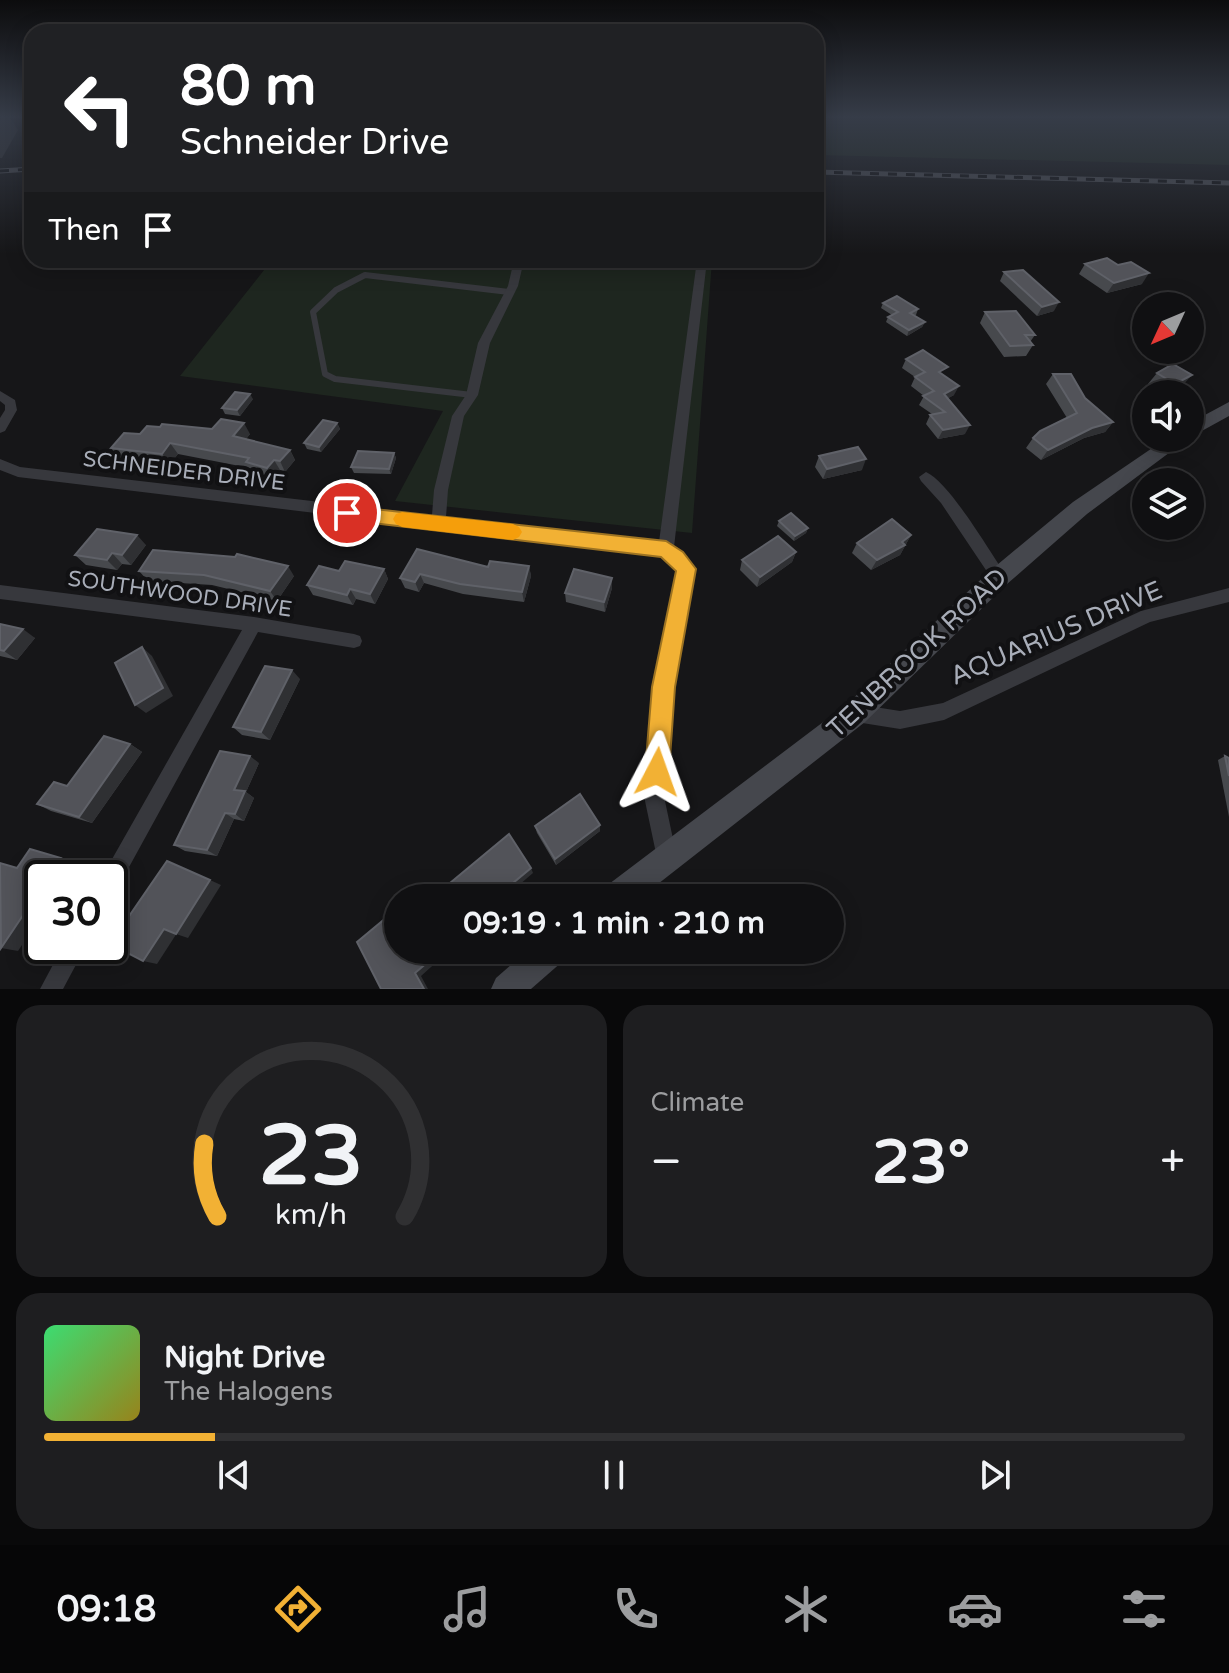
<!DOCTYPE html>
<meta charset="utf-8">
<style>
:root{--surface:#101012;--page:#1e1e20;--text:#f1f3f6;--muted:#9c9d9f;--line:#303032;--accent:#f2b134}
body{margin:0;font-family:"Varela Round",sans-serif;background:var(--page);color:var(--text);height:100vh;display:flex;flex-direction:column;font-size:30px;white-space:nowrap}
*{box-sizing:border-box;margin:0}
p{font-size:26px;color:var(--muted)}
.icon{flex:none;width:44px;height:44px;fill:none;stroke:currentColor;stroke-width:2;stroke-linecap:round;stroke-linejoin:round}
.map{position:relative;height:989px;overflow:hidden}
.side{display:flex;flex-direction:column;gap:16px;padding:16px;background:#09090a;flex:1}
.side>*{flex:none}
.banner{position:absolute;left:24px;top:24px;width:800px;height:244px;border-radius:24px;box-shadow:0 4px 20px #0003,0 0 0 2px var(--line);background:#202124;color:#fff;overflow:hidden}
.needle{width:52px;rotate:226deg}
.fabs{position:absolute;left:1132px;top:292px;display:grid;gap:16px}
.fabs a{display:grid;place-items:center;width:72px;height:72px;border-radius:50%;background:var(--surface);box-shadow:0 4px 20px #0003,0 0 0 2px var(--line);font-size:40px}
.speed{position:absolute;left:24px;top:860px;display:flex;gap:16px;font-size:40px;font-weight:700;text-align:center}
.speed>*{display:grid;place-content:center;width:104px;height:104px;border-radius:50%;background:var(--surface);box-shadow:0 4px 20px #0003,0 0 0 2px var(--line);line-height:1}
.speed .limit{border:4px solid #111;border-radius:12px;background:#fff;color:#111}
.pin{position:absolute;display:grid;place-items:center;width:68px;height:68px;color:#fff;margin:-34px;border:4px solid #fff;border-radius:50%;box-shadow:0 2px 8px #0007}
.me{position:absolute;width:88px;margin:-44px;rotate:4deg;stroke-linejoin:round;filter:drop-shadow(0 0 6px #0008)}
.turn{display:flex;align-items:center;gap:28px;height:168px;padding:0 24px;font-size:36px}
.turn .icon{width:104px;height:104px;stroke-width:2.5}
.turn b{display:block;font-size:56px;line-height:68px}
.then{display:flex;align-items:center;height:76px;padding:0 24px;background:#0003;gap:16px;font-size:30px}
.big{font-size:60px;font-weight:700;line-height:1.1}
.side .tile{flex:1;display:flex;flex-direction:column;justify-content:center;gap:12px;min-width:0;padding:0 28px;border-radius:24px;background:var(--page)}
.side .dial{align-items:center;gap:0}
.dial svg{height:208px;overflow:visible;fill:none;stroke:var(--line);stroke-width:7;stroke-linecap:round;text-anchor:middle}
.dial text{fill:var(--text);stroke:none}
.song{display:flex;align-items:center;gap:24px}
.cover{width:96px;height:96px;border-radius:12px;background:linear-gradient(135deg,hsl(140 70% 55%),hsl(50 70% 35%))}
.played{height:8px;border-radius:4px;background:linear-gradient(90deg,var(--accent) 15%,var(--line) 15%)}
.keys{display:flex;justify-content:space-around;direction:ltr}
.heat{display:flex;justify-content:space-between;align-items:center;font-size:44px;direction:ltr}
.side .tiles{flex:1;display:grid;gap:16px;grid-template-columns:1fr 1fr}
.tile:last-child{grid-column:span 2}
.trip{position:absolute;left:384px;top:884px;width:460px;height:80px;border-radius:40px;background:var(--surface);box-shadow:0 4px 20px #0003,0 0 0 2px var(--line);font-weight:700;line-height:80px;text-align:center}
.dock{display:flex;height:128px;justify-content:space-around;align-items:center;background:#060607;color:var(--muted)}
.dock .icon{width:56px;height:56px}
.dock .current{color:var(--accent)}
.dock b{font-size:36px;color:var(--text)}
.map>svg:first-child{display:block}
</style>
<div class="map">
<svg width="1229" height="989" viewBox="0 0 1229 989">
<rect width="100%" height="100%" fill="#161618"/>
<g fill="#1e261f">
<polygon points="816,116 1229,116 1229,165 816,155"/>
<polygon points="272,260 712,260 692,533 395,501 443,411 180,376"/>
</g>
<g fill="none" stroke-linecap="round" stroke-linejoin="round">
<polyline stroke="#37383d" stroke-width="6" points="472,395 335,379 325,374 313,312 336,290 365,275 509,292"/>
<g fill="#37383d" fill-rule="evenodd">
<polygon points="514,260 524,260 518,286 490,343 478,395 464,416 448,490 446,517 659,542 697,260 707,260 674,547 694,569 673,687 665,801 677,858 674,865 667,868 660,865 657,858 645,801 655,687 678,571 662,555 18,477 0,470 0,459 20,467 432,515 434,490 452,416 466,395 478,343 508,286"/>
<polygon points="0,391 15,400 17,410 5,431 0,433 0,418 5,410 5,405 0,401"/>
<path d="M926,472C949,482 988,549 1004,572L1007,577L1004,582L999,584L994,582L941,503L921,481L919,477Z"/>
<polygon points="0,585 254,617 354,634 360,636 362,641 360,646 354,648 258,632 117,889 110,892 110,878 101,878 103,875 242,630 0,599"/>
<polygon points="1229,588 1229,602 1150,622 944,720 900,729 856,722 850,719 847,713 850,707 856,704 900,711 943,703 1141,611"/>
<polygon points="63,946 86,946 63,989 40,989"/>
</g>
<g fill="#45474d" fill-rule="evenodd">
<polygon points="1229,402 1229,416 1189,438 1087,514 1007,584 865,722 640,898 601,898 605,887 847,704 991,570 1073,502 1167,438 1190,438 1190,423"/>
<polygon points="528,950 568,950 563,961 531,989 491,989 496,978"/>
</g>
<g stroke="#4a4c52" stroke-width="5">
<g id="rail">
<polyline points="0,171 32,169"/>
<polyline points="816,172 1229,183"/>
</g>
</g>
<use href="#rail" stroke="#111113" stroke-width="3" stroke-dasharray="9" stroke-linecap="butt"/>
</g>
<g fill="#47494d">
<polygon points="1085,264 1142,284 1107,293 1079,274"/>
<polygon points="1004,272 1054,311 1037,316 1000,281"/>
<polygon points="883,303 918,309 916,315 914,316 925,322 922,327 907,336 886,322 888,317 892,315 881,308"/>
<polygon points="985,312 1035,335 1030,342 1033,345 1026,356 1004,357 980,323"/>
<polygon points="906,359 944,376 954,395 948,398 965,434 938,439 926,424 930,415 932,414 919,405 924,396 911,386 915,377 902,368"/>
<polygon points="1157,373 1183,385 1168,394 1165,394 1148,384"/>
<polygon points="1053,374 1085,398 1113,422 1105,432 1084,438 1041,460 1026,448 1033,438 1067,418 1046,384"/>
<polygon points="253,399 240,416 225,414 222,408"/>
<polygon points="337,423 340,429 321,452 307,449 304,443"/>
<polygon points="140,434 250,434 246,439 290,450 295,460 285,472 280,470 273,478 253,472 250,468 178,454 170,464 120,459 111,448"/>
<polygon points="394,453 396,458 391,474 354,473 351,467"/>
<polygon points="819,456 862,470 823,479 815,467"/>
<polygon points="779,521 808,528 806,533 794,541 777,526"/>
<polygon points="911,535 900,555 871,570 852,553 857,543"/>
<polygon points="146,545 131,565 122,564 117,570 86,565 75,555"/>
<polygon points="417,549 488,567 529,566 531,576 524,602 463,594 424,583 419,592 405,588 400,578"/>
<polygon points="796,552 792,562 757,587 740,570 742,560"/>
<polygon points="384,569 388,579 375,604 356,599 353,605 313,595 307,585 339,571"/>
<polygon points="139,571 294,576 277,601 212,585 148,581"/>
<polygon points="612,588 605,612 566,602 565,593"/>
<polygon points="0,624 35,638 17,660 0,656"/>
<polygon points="300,679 270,740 242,735 233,727"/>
<polygon points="130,744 142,752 92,823 51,811 37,804 67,786"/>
<polygon points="1225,756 1229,758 1229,817 1218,760"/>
<polygon points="259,763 246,792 254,798 244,821 234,819 217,856 185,851 174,845"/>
<polygon points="600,825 600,831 556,865 537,833 535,826"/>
</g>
<g fill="#2f3033">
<polygon points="3,116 9,116 18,130 2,158 0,158 0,121"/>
<polygon points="1149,273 1142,284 1107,293 1114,283"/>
<polygon points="1059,302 1054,311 1037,316 1042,307"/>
<polygon points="925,322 922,327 907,336 909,330"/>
<polygon points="1192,375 1183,385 1167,394 1175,384"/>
<polygon points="959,386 954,395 940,403 944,394"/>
<polygon points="250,394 253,399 240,416 237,410"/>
<polygon points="1113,422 1105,432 1084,438 1041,460 1048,450 1092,428"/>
<polygon points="244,423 250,434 240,447 233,436"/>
<polygon points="337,423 340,429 321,452 319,447"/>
<polygon points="970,425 965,434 938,439 943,430"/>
<polygon points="170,443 178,454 170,464 162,454"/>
<polygon points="290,450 295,460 285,472 280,461"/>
<polygon points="394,453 396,458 391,474 389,469"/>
<polygon points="866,459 862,470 823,479 827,469"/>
<polygon points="274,460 280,470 273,478 267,468"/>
<polygon points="808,528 806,533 794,541 795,536"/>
<polygon points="137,535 146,545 131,565 122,555"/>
<polygon points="911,535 900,555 871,570 877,560"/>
<polygon points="796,552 792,562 757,587 760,577"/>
<polygon points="112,553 122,564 117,570 107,560"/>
<polygon points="288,566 294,576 277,601 270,591"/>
<polygon points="529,566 531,576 524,602 522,592"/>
<polygon points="384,569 388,579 375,604 370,594"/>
<polygon points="420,574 424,583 419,592 415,582"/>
<polygon points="612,578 612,588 605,612 604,602"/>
<polygon points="350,589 356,599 353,605 347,595"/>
<polygon points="23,629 35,638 17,660 4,651"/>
<polygon points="142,647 152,656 173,696 146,713 135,705"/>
<polygon points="292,670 300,679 270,740 261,732"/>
<polygon points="130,744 142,752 92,823 79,817"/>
<polygon points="250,756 259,763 246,792 254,798 244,821 235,814 234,790"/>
<polygon points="225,813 234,819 217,856 207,850"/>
<polygon points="600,825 600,831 556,865 555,859"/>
<polygon points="61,858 76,864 67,878 48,878"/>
<polygon points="531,868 533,873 504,898 495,898"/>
<polygon points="210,880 221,885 188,938 176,934"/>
<polygon points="42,887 42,915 18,951 1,948"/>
<polygon points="164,929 177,933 157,964 143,961"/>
<polygon points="442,950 450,950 421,976 428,989 424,989 415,973"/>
</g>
<g fill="#525359" stroke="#5f6168" stroke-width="2">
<polygon points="1107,258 1118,265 1131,262 1149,273 1114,283 1085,264"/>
<polygon points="1023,270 1059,302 1042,307 1004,272"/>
<polygon points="897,296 918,309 910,313 925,322 909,330 888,317 898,312 883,303"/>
<polygon points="1016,311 1035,335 1025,335 1033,345 1010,346 985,312"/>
<polygon points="923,350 948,367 939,372 959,386 944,394 970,425 943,430 930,415 945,412 923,396 934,391 915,377 925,372 906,359"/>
<polygon points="1173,364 1192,375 1175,384 1157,373"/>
<polygon points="1053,374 1071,374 1085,398 1113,422 1092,428 1048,450 1033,438 1040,431 1077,413"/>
<polygon points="235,392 250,394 237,410 222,408"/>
<polygon points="221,419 244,423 233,436 290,450 280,461 274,460 267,468 246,462 249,458 170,443 162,454 111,448 124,433 140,434 147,426 160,427 162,424 212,429"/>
<polygon points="323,420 337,423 319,447 304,443"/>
<polygon points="858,447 866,459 827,469 819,456"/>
<polygon points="358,451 394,453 389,469 351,467"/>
<polygon points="791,513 808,528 795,536 779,521"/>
<polygon points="892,519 911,535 902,542 905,545 877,560 857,543"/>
<polygon points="97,529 137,535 122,555 112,553 107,560 75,555"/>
<polygon points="778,536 796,552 760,577 742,560"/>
<polygon points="417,549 488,567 490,561 529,566 522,592 460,584 420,574 415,582 400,578"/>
<polygon points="153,550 235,557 237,554 288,566 270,591 204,575 139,571"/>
<polygon points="345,561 384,569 370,594 350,589 347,595 307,585 319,566 339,571"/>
<polygon points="574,569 612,578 604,602 565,593"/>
<polygon points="0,624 23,629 4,651 0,650"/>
<polygon points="142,647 163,688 135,705 115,663"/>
<polygon points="265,666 292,670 261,732 233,727"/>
<polygon points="104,736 130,744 79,817 37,804 54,782 67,786"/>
<polygon points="220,751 250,756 234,790 245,791 235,814 225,813 207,850 174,845"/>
<polygon points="1225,756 1229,758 1229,776"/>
<polygon points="580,794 600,825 555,859 535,826"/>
<polygon points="509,834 531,868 495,898 432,898"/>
<polygon points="30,849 61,858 48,878 42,878 42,887 1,948 0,863 17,868"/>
<polygon points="167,861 210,880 176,934 164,929 143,961 110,944"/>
<polygon points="398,908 398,950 442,950 415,973 424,989 381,989 357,942"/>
</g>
<linearGradient id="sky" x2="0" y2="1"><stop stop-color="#0c0c0d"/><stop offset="0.46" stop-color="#363c48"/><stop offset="1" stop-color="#363c48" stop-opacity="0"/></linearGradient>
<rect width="1229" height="254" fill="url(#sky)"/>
<polygon fill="#f2b134" stroke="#9d7322" stroke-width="2" points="347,506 666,541 683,552 696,569 675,687 669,772 666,781 657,784 648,781 645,772 652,687 676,571 661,557 347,520 338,513"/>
<polygon fill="#f59e0b" points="402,512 513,524 519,527 522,532 519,537 513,540 402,527 396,524 393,519 396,514"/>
<g text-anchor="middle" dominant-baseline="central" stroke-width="8" stroke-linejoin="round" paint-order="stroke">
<g font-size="22" fill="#a8adb8" stroke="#111113">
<text transform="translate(184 471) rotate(7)">SCHNEIDER DRIVE</text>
<text transform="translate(180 594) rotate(8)">SOUTHWOOD DRIVE</text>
</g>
<g font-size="26" fill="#a8adb8" stroke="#111113">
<text transform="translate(1056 633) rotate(-23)">AQUARIUS DRIVE</text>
<text transform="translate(917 653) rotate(-43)">TENBROOK ROAD</text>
</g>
</g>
</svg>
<div class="fabs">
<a><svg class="needle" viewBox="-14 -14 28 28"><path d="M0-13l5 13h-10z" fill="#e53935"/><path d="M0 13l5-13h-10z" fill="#9c9d9f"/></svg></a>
<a><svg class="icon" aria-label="sound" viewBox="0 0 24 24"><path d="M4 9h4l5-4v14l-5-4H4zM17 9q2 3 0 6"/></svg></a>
<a><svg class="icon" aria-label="layers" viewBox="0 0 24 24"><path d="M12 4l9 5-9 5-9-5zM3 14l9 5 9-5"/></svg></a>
</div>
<div class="speed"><div class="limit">30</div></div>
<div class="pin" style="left:347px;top:513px;background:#d93025"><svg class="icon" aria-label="arrive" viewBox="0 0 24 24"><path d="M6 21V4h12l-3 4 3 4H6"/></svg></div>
<svg class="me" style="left:657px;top:772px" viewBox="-20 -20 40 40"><path d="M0-17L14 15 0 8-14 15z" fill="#f2b134" stroke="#fff" stroke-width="4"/></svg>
<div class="trip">09:19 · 1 min · 210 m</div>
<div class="banner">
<div class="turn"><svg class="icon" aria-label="left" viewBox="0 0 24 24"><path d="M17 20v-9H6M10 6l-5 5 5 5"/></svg><div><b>80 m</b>Schneider Drive</div></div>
<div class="then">Then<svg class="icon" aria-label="arrive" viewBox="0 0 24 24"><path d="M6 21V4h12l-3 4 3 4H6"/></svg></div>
</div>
</div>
<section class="side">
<div class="tiles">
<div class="tile dial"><svg viewBox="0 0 100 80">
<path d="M14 69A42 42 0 1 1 86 69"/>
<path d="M14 69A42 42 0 0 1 9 41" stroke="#f2b134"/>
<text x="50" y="56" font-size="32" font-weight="700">23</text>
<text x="50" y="72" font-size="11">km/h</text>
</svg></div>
<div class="tile"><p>Climate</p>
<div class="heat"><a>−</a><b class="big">23°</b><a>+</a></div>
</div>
<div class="tile">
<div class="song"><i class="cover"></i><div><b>Night Drive</b><p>The Halogens</p></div></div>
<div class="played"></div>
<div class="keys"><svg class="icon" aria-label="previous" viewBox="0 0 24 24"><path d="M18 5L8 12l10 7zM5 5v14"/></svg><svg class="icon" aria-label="pause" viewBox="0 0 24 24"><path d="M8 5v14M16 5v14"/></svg><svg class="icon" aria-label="next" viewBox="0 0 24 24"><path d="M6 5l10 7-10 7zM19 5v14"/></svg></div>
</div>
</div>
</section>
<nav class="dock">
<b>09:18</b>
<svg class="icon current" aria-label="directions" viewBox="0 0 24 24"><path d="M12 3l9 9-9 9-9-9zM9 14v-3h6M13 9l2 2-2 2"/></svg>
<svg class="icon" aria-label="music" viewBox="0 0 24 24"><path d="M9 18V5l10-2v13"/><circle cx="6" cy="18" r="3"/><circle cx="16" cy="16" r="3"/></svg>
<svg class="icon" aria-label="phone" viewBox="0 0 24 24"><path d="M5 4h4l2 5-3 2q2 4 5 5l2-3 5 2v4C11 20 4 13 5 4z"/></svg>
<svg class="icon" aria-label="climate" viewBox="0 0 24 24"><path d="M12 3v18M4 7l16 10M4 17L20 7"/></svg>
<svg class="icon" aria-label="car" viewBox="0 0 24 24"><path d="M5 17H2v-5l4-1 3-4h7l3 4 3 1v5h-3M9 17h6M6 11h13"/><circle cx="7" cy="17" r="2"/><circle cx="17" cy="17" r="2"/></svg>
<svg class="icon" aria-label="filters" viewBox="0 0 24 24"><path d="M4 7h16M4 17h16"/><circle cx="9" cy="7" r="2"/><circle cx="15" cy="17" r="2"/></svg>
</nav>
